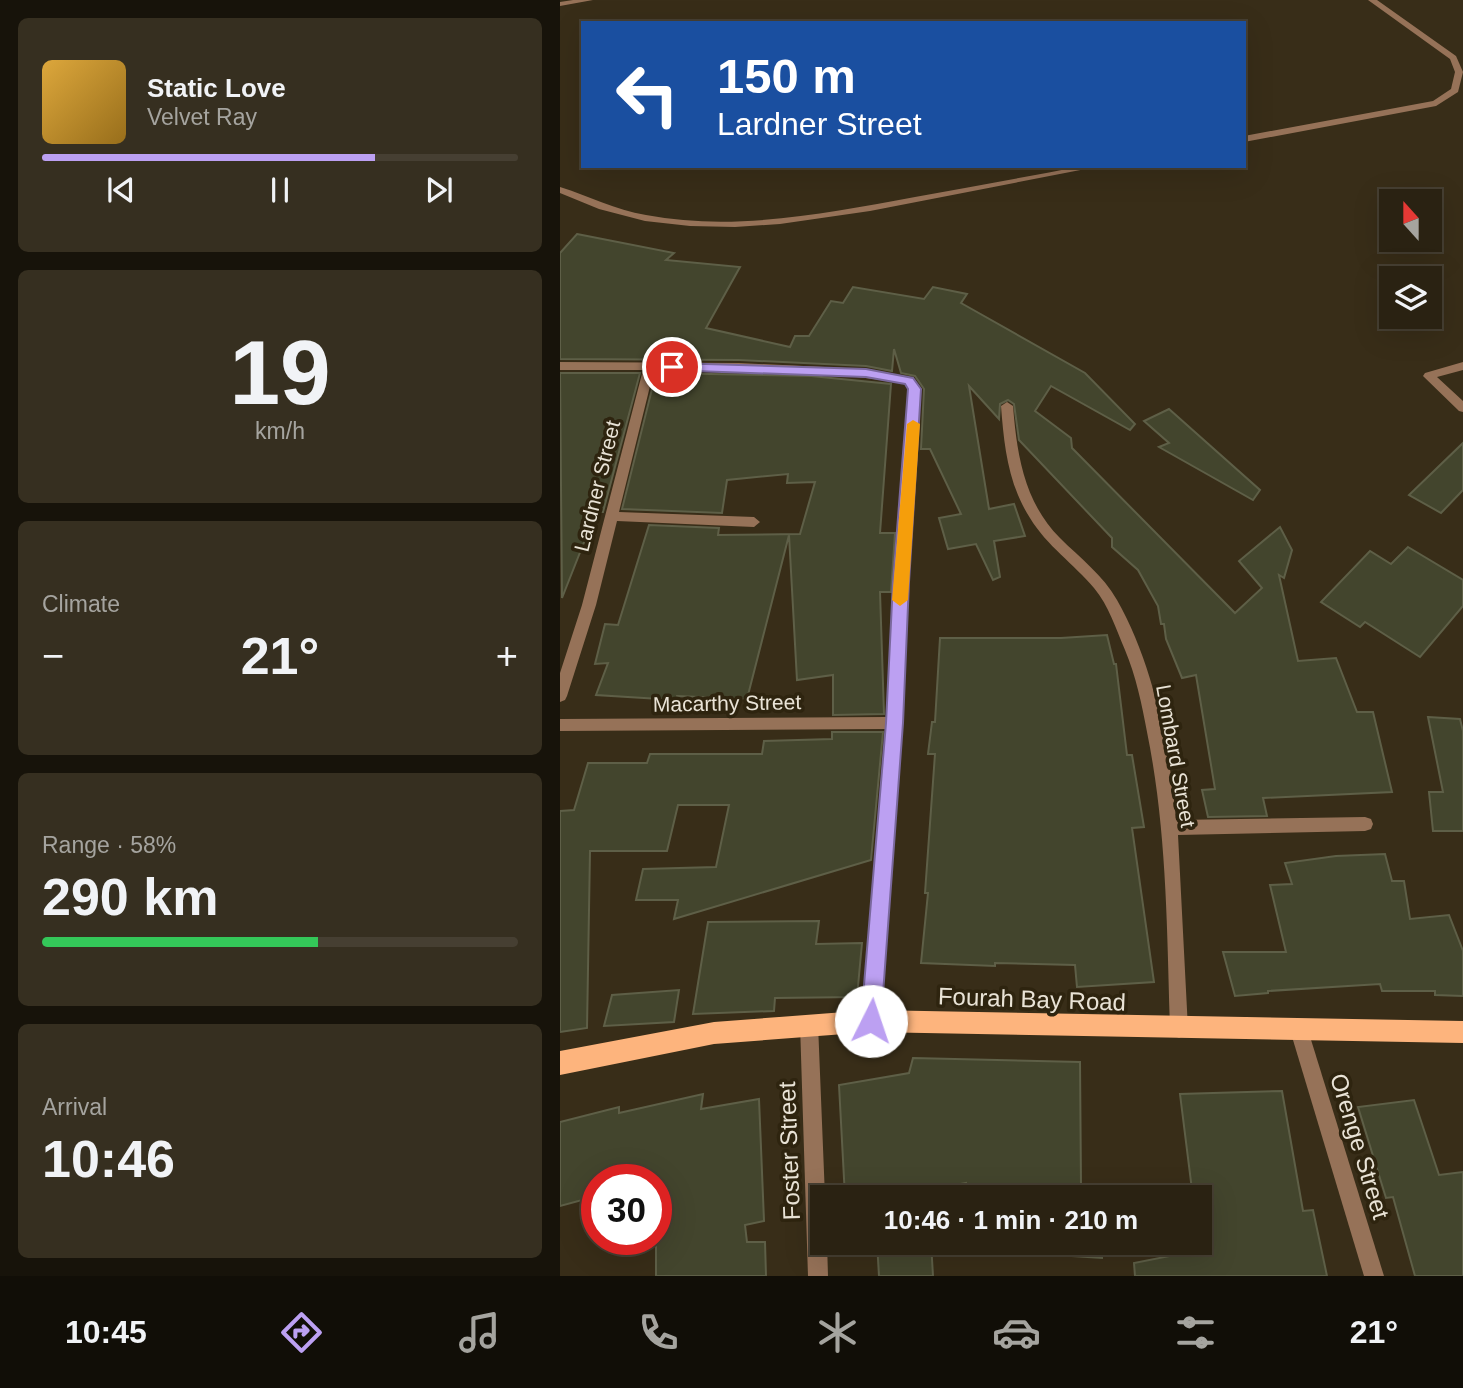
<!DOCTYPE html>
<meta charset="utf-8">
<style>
:root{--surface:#2a2212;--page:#362f20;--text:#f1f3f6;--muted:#a5a49f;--line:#463f32;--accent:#bca0f2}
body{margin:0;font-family:Helvetica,sans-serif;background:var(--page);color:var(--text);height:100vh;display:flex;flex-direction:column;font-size:26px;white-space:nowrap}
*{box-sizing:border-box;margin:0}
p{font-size:23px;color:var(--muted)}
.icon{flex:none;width:38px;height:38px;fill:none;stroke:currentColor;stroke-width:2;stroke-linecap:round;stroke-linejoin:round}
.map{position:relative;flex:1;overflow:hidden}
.panel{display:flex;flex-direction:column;gap:18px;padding:18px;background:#17130a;width:560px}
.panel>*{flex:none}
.top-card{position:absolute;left:21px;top:21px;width:665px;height:147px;border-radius:0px;box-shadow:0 7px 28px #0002,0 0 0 2px var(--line);background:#1a4fa0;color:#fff;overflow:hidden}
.needle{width:46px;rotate:339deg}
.fabs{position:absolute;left:819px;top:189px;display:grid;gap:14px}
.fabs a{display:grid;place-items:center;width:63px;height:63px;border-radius:0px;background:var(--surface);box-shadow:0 7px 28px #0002,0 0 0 2px var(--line);font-size:35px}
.speed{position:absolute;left:21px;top:1164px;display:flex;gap:14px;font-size:35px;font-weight:700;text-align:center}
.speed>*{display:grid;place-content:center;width:91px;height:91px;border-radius:50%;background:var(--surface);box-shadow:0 7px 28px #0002,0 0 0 2px var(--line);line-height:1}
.speed .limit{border:10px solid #d22;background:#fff;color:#111}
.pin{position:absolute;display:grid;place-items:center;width:60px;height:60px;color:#fff;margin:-30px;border:4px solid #fff;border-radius:50%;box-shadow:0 2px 7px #0007}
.me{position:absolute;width:77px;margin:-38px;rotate:4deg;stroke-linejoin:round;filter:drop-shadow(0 0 5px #0008)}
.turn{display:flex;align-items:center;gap:24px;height:147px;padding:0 21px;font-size:32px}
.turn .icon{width:91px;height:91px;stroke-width:2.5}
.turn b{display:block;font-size:49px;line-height:60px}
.big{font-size:52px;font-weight:600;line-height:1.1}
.panel .card{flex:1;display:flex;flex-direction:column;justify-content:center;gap:10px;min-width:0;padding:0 24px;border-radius:10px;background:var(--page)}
.panel .dial{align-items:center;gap:0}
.dial b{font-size:91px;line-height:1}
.song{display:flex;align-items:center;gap:21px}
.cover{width:84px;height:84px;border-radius:10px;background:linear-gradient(135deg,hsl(40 70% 55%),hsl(40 70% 35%))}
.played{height:7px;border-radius:4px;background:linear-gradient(90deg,var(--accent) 70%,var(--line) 70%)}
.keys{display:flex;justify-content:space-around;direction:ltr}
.heat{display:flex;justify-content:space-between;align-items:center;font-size:38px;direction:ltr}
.charge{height:10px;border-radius:5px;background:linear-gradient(90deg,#34c759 58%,var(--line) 0)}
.trip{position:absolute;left:250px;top:1185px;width:402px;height:70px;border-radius:0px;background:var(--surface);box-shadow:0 7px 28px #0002,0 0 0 2px var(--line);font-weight:600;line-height:70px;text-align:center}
.tab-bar{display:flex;height:112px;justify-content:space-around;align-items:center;background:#110e07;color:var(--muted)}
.tab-bar .icon{width:49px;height:49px}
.tab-bar .current{color:var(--accent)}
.tab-bar b{font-size:32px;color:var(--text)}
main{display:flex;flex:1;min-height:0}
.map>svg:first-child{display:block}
</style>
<main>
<section class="panel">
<div class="card">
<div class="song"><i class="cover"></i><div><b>Static Love</b><p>Velvet Ray</p></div></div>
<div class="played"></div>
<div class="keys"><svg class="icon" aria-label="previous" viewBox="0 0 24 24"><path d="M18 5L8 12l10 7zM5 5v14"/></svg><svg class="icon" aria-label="pause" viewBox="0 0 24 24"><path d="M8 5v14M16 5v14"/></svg><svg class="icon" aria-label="next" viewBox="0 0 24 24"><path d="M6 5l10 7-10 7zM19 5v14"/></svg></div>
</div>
<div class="card dial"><b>19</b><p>km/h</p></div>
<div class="card"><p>Climate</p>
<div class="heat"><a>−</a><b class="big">21°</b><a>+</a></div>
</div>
<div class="card"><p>Range · 58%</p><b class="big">290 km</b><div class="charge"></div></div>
<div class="card"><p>Arrival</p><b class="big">10:46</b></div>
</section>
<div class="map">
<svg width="903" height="1276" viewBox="0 0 903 1276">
<rect width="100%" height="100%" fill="#382d18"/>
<g fill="#43452d" stroke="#5e5f47" stroke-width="2">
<polygon points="17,234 114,253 106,260 180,267 146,328 230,347 235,336 249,336 271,301 283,303 293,287 364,299 373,287 407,294 401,303 525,373 575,424 570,430 491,386 475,411 511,438 512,448 675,613 702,588 679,561 720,527 732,550 724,578 719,575 738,661 776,658 797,712 813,712 832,792 703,798 707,816 648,817 642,790 655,789 636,675 622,678 606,639 604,624 601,624 598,606 578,570 552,547 552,538 459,440 454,404 448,400 440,404 439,419 409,386 429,509 454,504 465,536 434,541 440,577 433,580 416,544 388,549 379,518 401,514 370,449 361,449 364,389 355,376 341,373 334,349 332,371 306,366 179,360 0,359 0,253"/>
<polygon points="0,373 80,373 43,512 36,512 2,598"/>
<polygon points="96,373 251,376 331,384 320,533 335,533 331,592 320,592 324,714 273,715 273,675 237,680 229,535 187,699 117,696 116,700 36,695 48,663 35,664 45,624 58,625 89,525 159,528 158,535 240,534 255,482 227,483 228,474 167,480 162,513 62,509"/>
<polygon points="609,409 700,490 693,500 599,447 609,443 584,421"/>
<polygon points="903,443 903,490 881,513 849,495"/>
<polygon points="848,547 903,580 903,606 860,657 805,622 800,627 761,602 810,551 831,564"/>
<polygon points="547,635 554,664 556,664 567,755 572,755 584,827 572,828 594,982 517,987 515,965 435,963 435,966 361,963 368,893 365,893 375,754 368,754 372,722 375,722 380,638 501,638"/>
<polygon points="868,717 900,719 903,731 903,831 873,831 869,792 883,792"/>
<polygon points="272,732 323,732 311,860 114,919 118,900 76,900 83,869 156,867 169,805 118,805 107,851 30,851 27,1028 0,1032 0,811 14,810 28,763 87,763 90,754 202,754 204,741 272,739"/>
<polygon points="825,854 832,881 844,881 850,919 889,915 903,951 903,996 875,995 875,991 822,991 820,984 708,991 708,993 675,996 663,952 726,952 710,885 732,884 725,863 776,856"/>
<polygon points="259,921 256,944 302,943 297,997 215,998 214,1011 133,1014 148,922"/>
<polygon points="119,990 114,1022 44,1026 52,995"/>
<polygon points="353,1058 520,1062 521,1186 542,1187 542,1197 407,1197 406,1183 332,1197 285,1197 279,1085 349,1073"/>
<polygon points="722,1091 743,1211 753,1210 767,1276 575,1276 574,1263 630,1252 629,1242 640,1242 640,1197 625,1197 624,1190 632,1190 620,1094"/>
<polygon points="143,1094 141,1109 199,1099 204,1221 185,1225 187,1242 205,1242 206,1276 96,1276 96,1180 37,1180 37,1196 0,1206 0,1122 59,1107 59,1113"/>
<polygon points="854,1100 879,1175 903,1172 903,1276 855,1276 833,1197 826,1198 798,1107"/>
<polygon points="317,1242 371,1242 373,1276 319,1276"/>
<polygon points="433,1242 542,1242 542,1258 433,1251"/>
</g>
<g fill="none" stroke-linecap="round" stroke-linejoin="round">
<g fill="#967258" fill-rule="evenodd">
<polygon points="13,0 33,0 0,6 0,2"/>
<polygon points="808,0 817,0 896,56 903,72 898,92 876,106 684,142 684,136 873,101 891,89 895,72 890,59"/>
<path d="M522,166H541L310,211L220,224L175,227L130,226L85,221L39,209L0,193V187C29,196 55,210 86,215C175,232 267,213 355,197C410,187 466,177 522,166Z"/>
<polygon points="903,362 903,370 877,377 903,401 903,412 899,411 863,376 865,373"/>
</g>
<g fill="#967258" fill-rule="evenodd">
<path d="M0,362L179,363L306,369L353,378L361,389L348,582L341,723L320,1021L317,1027L311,1030L305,1027L302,1021L326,729L0,731V719L327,717L334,582L349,389L345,384C263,369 177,371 94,370L59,512L194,517L200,522L194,527L57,521L36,605L7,696L5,700L0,702V673L22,605L83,370H0Z"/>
<path d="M447,402L453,406C457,455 464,502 500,538C520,558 543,575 557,600C593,663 610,749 616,820L805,817L811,819L813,824L811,829L805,831L618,835L628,1029L625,1035L619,1038L613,1035L610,1029C607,930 607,830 587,732C582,705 576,676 565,650C556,629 549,606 534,588C514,564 487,546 470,518C448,484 444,445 441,406Z"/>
<polygon points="249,1015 255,1018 258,1024 265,1197 262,1197 262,1242 267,1242 268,1276 248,1276 240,1024 243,1018"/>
<polygon points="739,1021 745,1024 748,1030 824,1276 804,1276 730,1030 733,1024"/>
</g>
<polygon fill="#fdb47d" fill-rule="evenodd" points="311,1010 903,1021 903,1043 311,1032 154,1044 0,1075 0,1051 154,1022"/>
</g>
<polygon fill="#bca0f2" stroke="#7a689d" stroke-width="2" points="112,363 306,369 353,378 361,389 349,582 343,723 321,1021 318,1028 311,1031 304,1028 301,1021 326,723 333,582 348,389 345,384 306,377 107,370 105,367"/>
<polygon fill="#f59e0b" points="353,420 360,424 348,600 340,606 332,600 347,424"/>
<g text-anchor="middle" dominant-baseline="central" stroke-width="7" stroke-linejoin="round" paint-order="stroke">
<g font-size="21" fill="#e9e3d6" stroke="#2e240f">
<text transform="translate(37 486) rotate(-76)">Lardner Street</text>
<text transform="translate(167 703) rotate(-1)">Macarthy Street</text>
<text transform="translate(616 756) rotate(80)">Lombard Street</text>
</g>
<g font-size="24" fill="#e9e3d6" stroke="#2e240f">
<text transform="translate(472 999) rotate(2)">Fourah Bay Road</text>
<text transform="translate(800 1146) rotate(73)">Orenge Street</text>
<text transform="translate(229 1151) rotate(-92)">Foster Street</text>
</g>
</g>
</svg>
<div class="fabs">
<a><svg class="needle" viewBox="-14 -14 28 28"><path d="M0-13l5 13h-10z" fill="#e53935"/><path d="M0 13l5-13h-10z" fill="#a5a49f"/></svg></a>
<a><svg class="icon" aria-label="layers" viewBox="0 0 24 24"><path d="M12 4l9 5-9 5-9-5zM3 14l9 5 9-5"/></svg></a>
</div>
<div class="speed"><div class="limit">30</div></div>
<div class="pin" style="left:112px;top:367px;background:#d93025"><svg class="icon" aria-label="arrive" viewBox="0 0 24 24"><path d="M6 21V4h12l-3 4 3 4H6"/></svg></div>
<svg class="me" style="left:311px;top:1021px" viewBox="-20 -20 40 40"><circle r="19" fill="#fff"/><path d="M0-13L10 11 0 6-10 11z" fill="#bca0f2"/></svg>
<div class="trip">10:46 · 1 min · 210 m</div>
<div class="top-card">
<div class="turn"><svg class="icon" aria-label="left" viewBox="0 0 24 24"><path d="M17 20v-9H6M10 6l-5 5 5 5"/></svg><div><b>150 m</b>Lardner Street</div></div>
</div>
</div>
</main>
<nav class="tab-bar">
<b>10:45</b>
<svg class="icon current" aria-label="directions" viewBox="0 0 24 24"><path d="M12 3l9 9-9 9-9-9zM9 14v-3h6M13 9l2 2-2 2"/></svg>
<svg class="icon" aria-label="music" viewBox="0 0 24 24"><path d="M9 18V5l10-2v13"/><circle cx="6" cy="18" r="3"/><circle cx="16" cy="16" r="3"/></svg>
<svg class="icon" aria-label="phone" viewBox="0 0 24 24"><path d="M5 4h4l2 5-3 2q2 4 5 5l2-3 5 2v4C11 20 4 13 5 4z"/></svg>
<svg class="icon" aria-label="climate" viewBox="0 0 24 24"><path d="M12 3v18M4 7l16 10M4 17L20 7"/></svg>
<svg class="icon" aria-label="car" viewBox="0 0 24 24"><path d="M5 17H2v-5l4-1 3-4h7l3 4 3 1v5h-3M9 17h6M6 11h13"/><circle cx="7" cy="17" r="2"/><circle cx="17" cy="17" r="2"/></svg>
<svg class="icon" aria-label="filters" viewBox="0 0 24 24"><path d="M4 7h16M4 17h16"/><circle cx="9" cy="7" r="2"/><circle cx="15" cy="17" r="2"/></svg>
<b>21°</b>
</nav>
